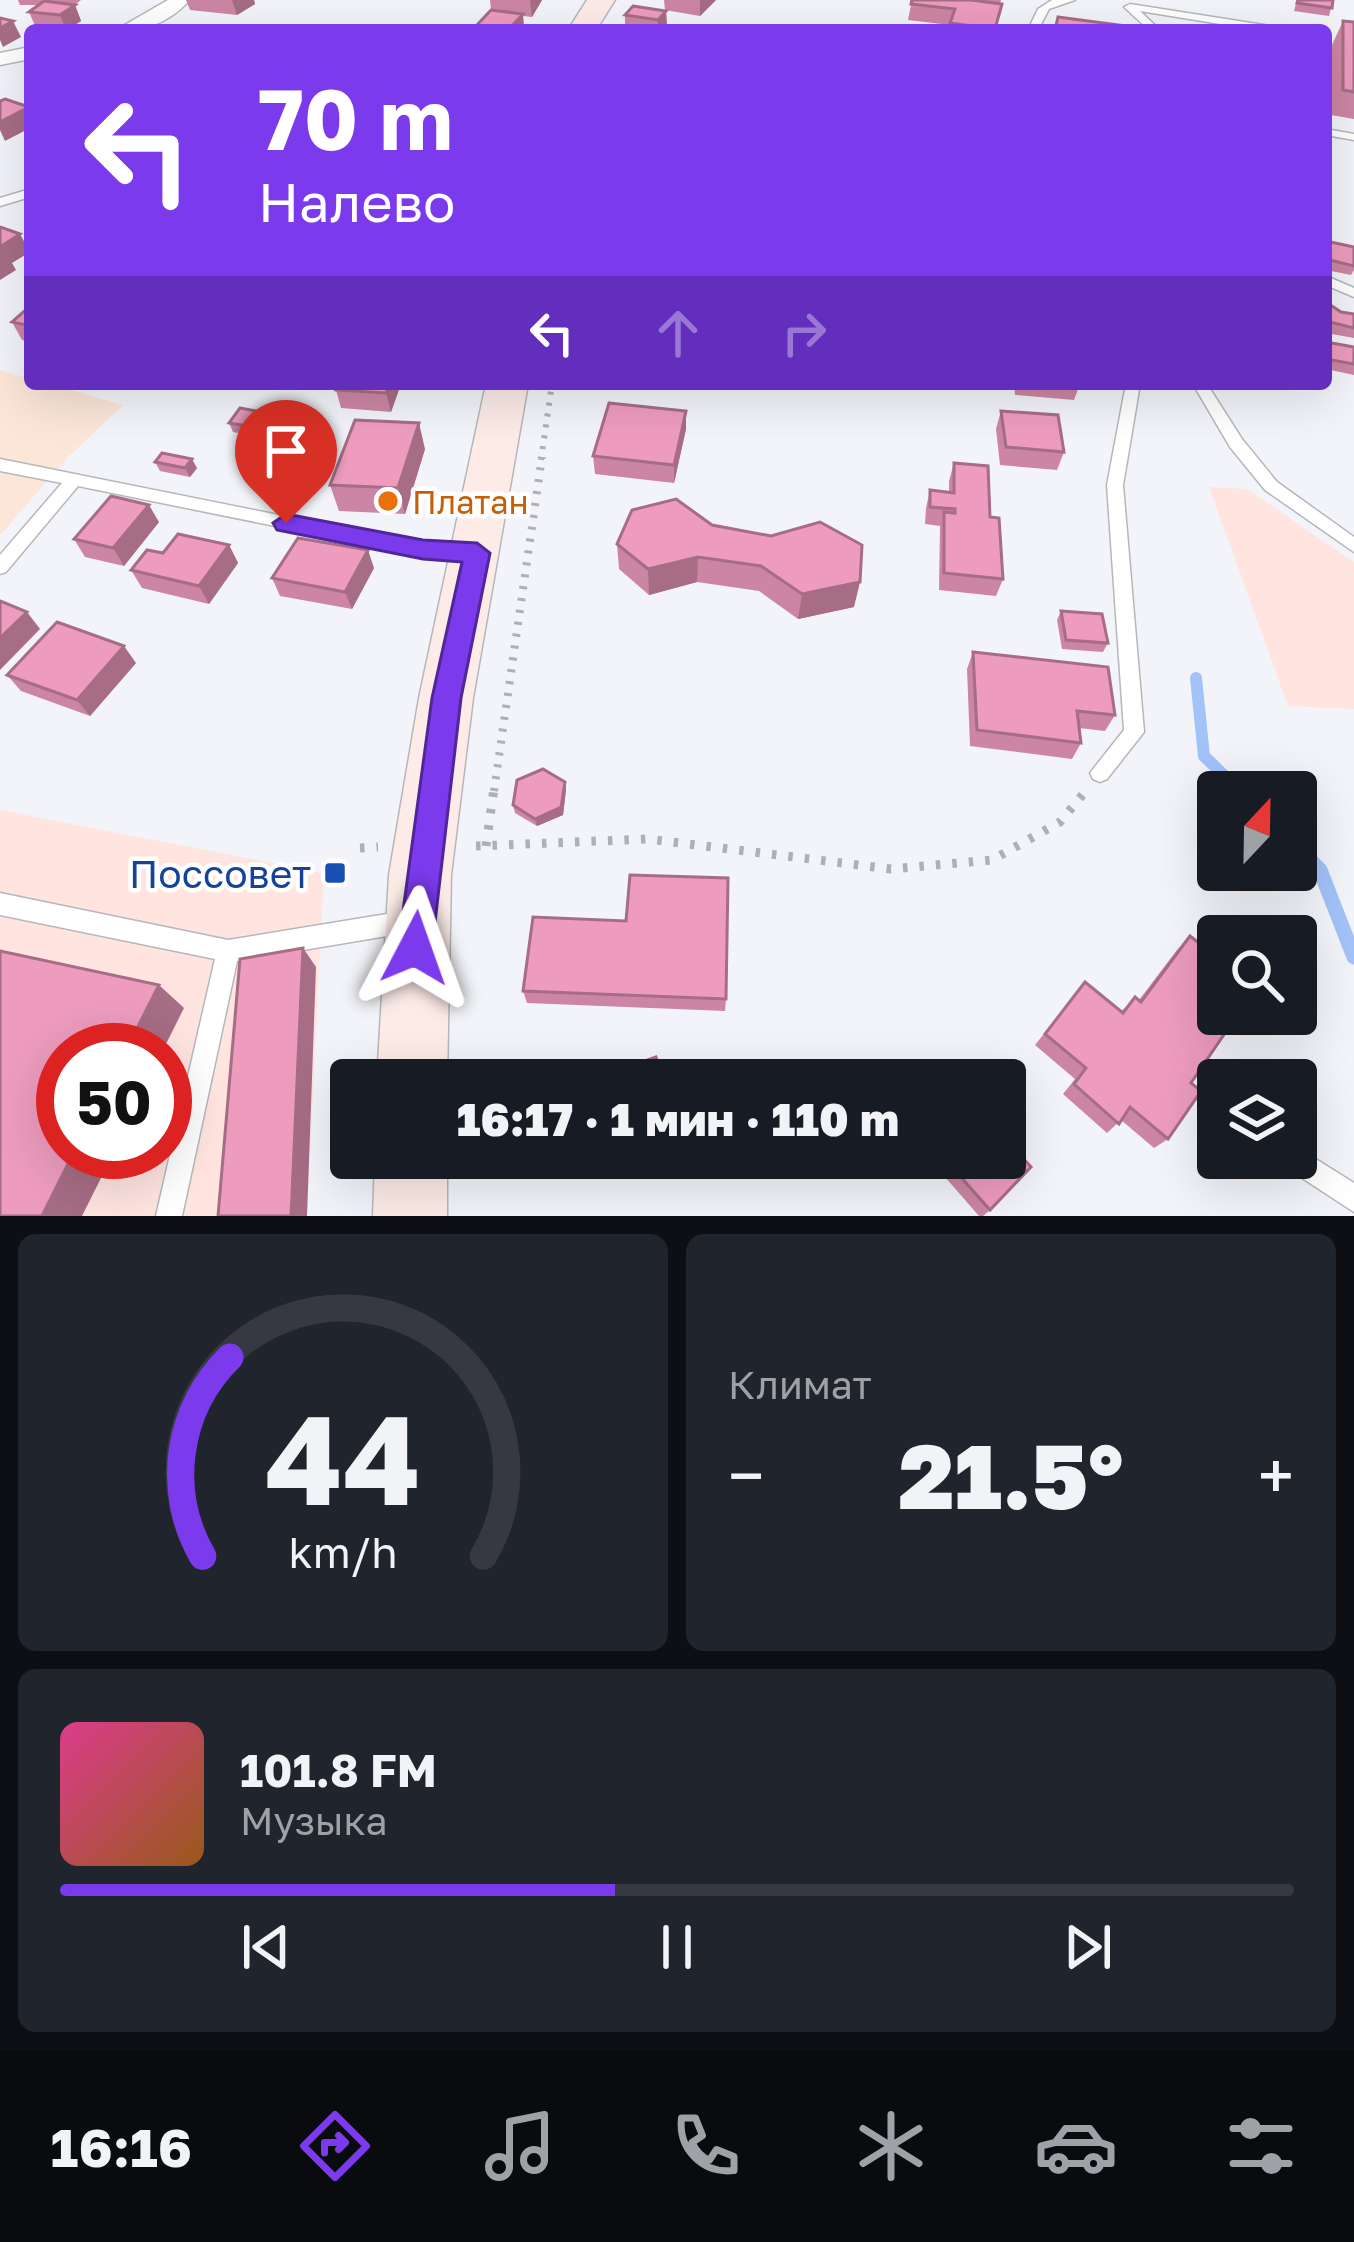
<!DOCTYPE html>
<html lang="ru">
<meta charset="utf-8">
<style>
:root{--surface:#171b24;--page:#20242c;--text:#f1f3f6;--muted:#9ea1a6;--line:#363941;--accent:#7c3aed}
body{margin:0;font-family:"Golos Text",sans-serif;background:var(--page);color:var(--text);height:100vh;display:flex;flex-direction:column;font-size:45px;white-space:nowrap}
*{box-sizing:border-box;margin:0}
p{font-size:39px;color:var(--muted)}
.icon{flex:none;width:66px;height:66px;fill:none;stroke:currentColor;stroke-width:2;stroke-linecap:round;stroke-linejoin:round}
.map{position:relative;height:1216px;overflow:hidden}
.panel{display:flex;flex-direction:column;gap:18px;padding:18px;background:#0d0f14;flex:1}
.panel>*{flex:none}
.guide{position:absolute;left:24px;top:24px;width:1308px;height:366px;border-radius:12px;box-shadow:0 12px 48px #0002;background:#7c3aed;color:#fff;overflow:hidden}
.needle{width:78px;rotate:22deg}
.tools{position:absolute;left:1197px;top:771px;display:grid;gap:24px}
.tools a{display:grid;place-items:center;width:120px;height:120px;border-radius:12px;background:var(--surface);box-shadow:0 12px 48px #0002;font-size:60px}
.speed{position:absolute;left:36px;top:1023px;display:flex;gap:24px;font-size:60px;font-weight:700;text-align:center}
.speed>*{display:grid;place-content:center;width:156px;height:156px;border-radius:50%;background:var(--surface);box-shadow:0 12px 48px #0002;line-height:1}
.speed .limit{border:18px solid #d22;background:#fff;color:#111}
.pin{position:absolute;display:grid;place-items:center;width:102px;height:102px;color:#fff;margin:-123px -51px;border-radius:50% 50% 50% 0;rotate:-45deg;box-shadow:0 0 12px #0007}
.pin .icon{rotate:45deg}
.me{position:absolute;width:132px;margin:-66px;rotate:4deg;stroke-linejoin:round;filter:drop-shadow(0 0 9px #0008)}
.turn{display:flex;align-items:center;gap:42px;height:252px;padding:0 36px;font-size:54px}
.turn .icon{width:156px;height:156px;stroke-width:2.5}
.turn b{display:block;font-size:84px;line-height:102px}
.lanes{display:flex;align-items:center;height:114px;padding:0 36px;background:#0003;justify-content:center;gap:60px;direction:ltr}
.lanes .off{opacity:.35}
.big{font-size:90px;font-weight:800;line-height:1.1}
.panel .card{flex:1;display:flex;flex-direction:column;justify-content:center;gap:18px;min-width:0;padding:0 42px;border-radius:18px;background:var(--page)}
.panel .dial{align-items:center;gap:0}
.dial svg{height:312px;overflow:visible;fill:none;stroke:var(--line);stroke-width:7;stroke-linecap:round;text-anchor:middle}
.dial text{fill:var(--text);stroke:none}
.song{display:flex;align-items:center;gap:36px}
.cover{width:144px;height:144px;border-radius:18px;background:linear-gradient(135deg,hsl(330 70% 55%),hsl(30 70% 35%))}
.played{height:12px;border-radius:6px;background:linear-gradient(90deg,var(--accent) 45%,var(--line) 45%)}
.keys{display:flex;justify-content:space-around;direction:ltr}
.heat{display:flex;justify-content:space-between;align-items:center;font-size:66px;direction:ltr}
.panel .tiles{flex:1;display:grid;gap:18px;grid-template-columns:1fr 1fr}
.card:last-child{grid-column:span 2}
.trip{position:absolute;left:330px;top:1059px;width:696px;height:120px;border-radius:12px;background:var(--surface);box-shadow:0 12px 48px #0002;font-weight:800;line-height:120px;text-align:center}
.tabs{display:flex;height:192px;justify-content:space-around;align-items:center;background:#090b0e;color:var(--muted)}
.tabs .icon{width:84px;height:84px}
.tabs .active{color:var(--accent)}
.tabs b{font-size:54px;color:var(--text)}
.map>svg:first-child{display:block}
</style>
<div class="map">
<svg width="1354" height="1216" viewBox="0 0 1354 1216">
<rect width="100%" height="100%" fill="#f3f4f9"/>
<polygon fill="#fbe6d8" points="0,370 30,379 30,384 49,384 123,405 68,457 0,535"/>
<g fill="#ffe4e0" fill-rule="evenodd">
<polygon points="1209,487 1247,489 1354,562 1354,709 1288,706"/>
<path d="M0,810L324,873L307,1216H0ZM63,1050H165V1152H63Z"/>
</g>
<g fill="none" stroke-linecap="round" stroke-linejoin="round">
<polyline stroke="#a2c2f8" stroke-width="12" points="1196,678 1204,756 1240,791"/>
<g stroke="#a2c2f8" stroke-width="15">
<polyline points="1237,788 1241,792"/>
<polyline points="1296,846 1320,870 1354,957"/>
</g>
<g stroke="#b6b7bb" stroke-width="3">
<g id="service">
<polygon points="1052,0 1075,0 1049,9 1038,30 1028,30 1038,9"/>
<polygon points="1130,4 1276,27 1281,30 1257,30 1140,11 1160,30 1149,30 1124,7"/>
<polygon points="1326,129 1354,134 1354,140 1326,135"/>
<polygon points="30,189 30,197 0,206 0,198"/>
<polygon points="1326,276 1354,288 1354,297 1326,285"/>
<polygon points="1126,384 1140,384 1123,485 1144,732 1107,779 1100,782 1093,779 1090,773 1124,730 1107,485"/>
<polygon points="1193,384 1207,384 1242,439 1277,482 1354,537 1354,552 1265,490 1230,447"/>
<polygon points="0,459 423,544 473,546 482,552 473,558 423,556 78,486 6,572 0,574 0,555 62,483 0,471"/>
<polygon points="0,893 228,940 405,911 413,914 416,922 413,930 405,933 237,961 182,1216 156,1216 215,959 0,915"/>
<polygon points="1311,1156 1354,1183 1354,1212 1302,1178 1298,1169 1302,1160"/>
</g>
</g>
<g stroke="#b6b7bb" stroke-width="3">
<g id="minor">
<path d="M168,0H190C167,24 148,30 116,30Z"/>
<polygon points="30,47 30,59 0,65 0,53"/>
</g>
</g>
<g stroke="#b6b7bb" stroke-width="3">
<g id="secondary">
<polygon points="587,0 615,0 596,30 568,30"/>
<polygon points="486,384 528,384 473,698 451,875 447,1080 377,1080 389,875 419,698"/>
<polygon points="375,1158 447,1158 447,1216 373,1216"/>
</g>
</g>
<polyline stroke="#afb0b4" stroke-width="6" stroke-dasharray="3 8" stroke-linecap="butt" points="541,460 552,384"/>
<polyline stroke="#afb0b4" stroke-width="8" stroke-dasharray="3 9" stroke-linecap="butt" points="494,791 542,457"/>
<g stroke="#afb0b4" stroke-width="9" stroke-dasharray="4.5 12" stroke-linecap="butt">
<polyline points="476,846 648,839 891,869 992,860 1060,822 1084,793"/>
<polyline points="486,846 494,788"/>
<polyline points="360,848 378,847"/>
</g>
<use href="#service" fill="#fff" fill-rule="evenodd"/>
<use href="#minor" fill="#fff" fill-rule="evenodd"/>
<use href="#secondary" fill="#fcebe7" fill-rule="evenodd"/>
</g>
<g fill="#cc86a3">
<polygon points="18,0 81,0 75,5 81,21 68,30 36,28 29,12 39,5 20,5"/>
<polygon points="186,0 254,0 255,4 237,15 190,10"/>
<polygon points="490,0 542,0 532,17 523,16 524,30 475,30 475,27 491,10"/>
<polygon points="664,0 716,0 700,16 665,10"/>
<polygon points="912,0 1001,0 1000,4 1002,4 996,30 949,30 950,25 908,20"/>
<polygon points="1297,0 1333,0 1329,16 1294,11"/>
<polygon points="666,11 667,27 664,30 625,30 625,15"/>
<polygon points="1343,21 1354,22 1354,119 1331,115 1332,45"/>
<polygon points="1326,241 1354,247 1354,270 1351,275 1326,270"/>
<polygon points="1326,302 1341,312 1354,314 1354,338 1326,333"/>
<polygon points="30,306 30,342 22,340 12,322"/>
<polygon points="1326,342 1354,347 1354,375 1326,369"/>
<polygon points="401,384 391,412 341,408 336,390"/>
<polygon points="1014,384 1080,384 1074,400 1015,395"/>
<polygon points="1001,411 1064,452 1057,470 1000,465 996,429"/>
<polygon points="293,418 297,427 287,442 233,432 229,423"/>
<polygon points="686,429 674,483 595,474 593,456"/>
<polygon points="425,449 405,514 339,511 330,485"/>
<polygon points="155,462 197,468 190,477 160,471"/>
<polygon points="954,463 990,517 1003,579 996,596 939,590 940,526 925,524 926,508 930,490 949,492 949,481"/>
<polygon points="159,522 124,566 85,557 74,539"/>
<polygon points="712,525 854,607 798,619 759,591 697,582 649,595 619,569 617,544"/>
<polygon points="229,545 238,563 209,604 142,588 131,570 163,553"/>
<polygon points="374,568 352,609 280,596 272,578"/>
<polygon points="1061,611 1108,643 1103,652 1062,649 1057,620"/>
<polygon points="973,652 1115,715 1105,731 1079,728 1081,743 1072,759 970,746 967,669"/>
<polygon points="136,663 90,716 21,691 7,675"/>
<polygon points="565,782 566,790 563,815 537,826 515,813 513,805"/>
<polygon points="1190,936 1191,1083 1168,1139 1154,1148 1121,1120 1107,1133 1063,1094 1075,1079 1035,1045 1085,982 1121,1012 1135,997 1139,1000 1177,950"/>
<polygon points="523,991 726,999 725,1011 527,1003"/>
<polygon points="933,1158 1005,1158 990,1210 983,1216 979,1216 931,1161"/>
</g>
<g fill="#a66d85">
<polygon points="232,0 254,0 255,4 237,15"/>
<polygon points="531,0 542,0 532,17 530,1"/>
<polygon points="700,0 716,0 700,16"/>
<polygon points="75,5 81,21 66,30 60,15"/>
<polygon points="666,11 667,27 664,30 658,30 658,20"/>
<polygon points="523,14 524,30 508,30"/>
<polygon points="13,21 21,37 3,47 0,40 0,28"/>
<polygon points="29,107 30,128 5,141 0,130 0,122"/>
<polygon points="20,234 30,252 12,263 16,270 0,280 0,247"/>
<polygon points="390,384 401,384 391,412 386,393"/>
<polygon points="686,411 686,429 674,483 674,465"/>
<polygon points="293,418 297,427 287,442 283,432"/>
<polygon points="419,423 425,449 405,514 398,488"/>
<polygon points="192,459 197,468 190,477 185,468"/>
<polygon points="149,505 159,522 124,566 113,548"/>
<polygon points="229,545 238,563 209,604 199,586"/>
<polygon points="368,550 374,568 352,609 345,592"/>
<polygon points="698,557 697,582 649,595 648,569"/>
<polygon points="860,582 854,607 798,619 802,594"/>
<polygon points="27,612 40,629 0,670 0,638"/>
<polygon points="124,646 136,663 90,716 77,700"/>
<polygon points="565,782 566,790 563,815 537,826 535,819"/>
<polygon points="303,948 316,967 307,1216 291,1216"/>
<polygon points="159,985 184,1008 163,1050 126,1050"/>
<polygon points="74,1152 114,1152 82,1216 42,1216"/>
<polygon points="609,1158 634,1158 602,1170 599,1162"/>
</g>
<g fill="#ed9cbe" stroke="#a66d85" stroke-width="3">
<polygon points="912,0 971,0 1002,4 995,29 950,23 955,9 911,4"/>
<polygon points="1298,0 1333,0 1332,8 1297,3"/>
<polygon points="44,1 75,5 60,15 29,12"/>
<polygon points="633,6 666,11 658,20 625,15"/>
<polygon points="491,10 523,14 508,30 475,27"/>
<polygon points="1058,17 1134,27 1134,30 1055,30"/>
<polygon points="0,18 13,21 0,28"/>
<polygon points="1343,21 1354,22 1354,92 1343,90"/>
<polygon points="5,99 29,107 0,122 0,101"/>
<polygon points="0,227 20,234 0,247"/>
<polygon points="1326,241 1354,247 1354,266 1326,259"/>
<polygon points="1326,302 1341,312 1354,314 1354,328 1326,321"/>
<polygon points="30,306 30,326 12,322"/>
<polygon points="1326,342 1354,347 1354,364 1326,359"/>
<polygon points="339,384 390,384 386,393 336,390"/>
<polygon points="609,403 686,411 674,465 593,456"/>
<polygon points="240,408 293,418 283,432 229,423"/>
<polygon points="1001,411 1058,415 1064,452 1006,447"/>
<polygon points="355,420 419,423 398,488 330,485"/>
<polygon points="162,453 192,459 185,468 155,462"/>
<polygon points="954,463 988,466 990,517 999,518 1003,579 944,573 944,512 955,513 955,509 930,507 930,490 954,493"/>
<polygon points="111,496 149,505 113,548 74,539"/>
<polygon points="676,499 712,525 771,536 820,522 862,545 860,582 802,594 761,566 698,557 648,569 617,544 632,510"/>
<polygon points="178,534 229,545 199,586 131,570 147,550 163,553"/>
<polygon points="298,538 368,550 345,592 272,578"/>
<polygon points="0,601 27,612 0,638"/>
<polygon points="1061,611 1102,614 1108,643 1066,640"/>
<polygon points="57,622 124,646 77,700 7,675"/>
<polygon points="973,652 1108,667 1115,715 1077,711 1081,743 977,730"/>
<polygon points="543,769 565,782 561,807 535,819 513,805 517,780"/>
<polygon points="630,875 728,878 726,999 523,991 533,917 626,921"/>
<polygon points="1190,936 1218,958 1218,1014 1238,1014 1191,1083 1201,1091 1168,1139 1130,1107 1119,1124 1074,1084 1086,1068 1045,1034 1085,982 1123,1013 1135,997 1141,1002"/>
<polygon points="303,948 291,1216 218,1216 240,959"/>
<polygon points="0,951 159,985 126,1050 63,1050 63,1152 74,1152 42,1216 0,1216"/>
<polygon points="656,1057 664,1080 611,1080 609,1074"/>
<polygon points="1005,1138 1031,1167 990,1210 944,1158 1005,1158"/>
</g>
<polygon fill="#7c3aed" stroke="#51269a" stroke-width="3" points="286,514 423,540 477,543 490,553 461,698 432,948 427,960 415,965 403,960 398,948 432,698 462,562 423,559 277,530 273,523"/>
<circle fill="#e8710a" stroke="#fff" stroke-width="4.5" cx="388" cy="501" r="12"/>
<rect fill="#1a4fb4" stroke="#fff" stroke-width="4.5" x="323" y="861" width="24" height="24" rx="6"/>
<g text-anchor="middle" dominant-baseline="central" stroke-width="9" stroke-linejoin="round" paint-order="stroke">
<g font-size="33" fill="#c56008" stroke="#fff" text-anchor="start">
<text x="412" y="501">Платан</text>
</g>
<g font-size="39" fill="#164399" stroke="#fff" text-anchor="end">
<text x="311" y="873">Поссовет</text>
</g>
</g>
</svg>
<div class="tools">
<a><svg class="needle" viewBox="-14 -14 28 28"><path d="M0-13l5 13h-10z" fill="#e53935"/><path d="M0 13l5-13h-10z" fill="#9ea1a6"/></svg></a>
<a><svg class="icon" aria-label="search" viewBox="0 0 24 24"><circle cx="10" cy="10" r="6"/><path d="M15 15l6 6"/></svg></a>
<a><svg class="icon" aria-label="layers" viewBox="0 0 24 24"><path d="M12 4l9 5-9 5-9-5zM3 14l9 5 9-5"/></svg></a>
</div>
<div class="speed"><div class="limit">50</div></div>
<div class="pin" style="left:286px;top:523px;background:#d93025"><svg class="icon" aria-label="arrive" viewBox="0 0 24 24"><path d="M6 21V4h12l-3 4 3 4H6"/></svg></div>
<svg class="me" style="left:415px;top:948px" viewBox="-20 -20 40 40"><path d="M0-17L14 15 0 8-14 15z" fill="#7c3aed" stroke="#fff" stroke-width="4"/></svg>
<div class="trip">16:17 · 1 мин · 110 m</div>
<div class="guide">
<div class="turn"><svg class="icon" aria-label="left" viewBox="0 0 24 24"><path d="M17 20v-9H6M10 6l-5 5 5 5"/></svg><div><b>70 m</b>Налево</div></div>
<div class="lanes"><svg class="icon" aria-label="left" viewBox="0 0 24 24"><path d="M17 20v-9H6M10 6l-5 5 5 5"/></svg><svg class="icon off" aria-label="ahead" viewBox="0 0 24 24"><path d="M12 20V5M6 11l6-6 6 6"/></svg><svg class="icon off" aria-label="right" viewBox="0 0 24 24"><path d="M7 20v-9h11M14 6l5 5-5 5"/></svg></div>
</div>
</div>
<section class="panel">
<div class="tiles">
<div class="card dial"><svg viewBox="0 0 100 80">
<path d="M14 69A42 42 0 1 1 86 69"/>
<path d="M14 69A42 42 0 0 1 21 18" stroke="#7c3aed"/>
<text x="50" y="56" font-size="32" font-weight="700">44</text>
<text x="50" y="72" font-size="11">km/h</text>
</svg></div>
<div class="card"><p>Климат</p>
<div class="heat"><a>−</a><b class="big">21.5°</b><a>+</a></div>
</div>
<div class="card">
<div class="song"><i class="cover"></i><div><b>101.8 FM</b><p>Музыка</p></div></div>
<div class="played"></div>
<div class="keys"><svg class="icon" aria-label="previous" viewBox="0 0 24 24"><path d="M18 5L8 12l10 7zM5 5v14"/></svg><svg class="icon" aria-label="pause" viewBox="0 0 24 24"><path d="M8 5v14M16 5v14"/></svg><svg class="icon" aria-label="next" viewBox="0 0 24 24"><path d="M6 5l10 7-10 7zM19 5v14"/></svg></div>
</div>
</div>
</section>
<nav class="tabs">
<b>16:16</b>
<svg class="icon active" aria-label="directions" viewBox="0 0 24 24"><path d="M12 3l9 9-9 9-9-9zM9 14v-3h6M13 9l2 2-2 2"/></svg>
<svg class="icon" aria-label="music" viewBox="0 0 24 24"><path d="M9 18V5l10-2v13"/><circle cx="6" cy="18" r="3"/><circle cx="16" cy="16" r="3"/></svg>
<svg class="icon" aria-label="phone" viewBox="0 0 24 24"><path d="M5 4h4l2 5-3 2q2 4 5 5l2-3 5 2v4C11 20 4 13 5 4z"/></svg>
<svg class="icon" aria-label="climate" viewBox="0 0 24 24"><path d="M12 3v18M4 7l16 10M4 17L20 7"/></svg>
<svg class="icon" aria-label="car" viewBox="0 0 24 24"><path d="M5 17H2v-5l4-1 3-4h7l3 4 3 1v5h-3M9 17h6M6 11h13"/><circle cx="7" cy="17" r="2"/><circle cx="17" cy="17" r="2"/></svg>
<svg class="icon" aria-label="filters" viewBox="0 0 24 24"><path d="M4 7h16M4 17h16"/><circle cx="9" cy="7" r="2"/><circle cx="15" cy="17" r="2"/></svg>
</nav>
